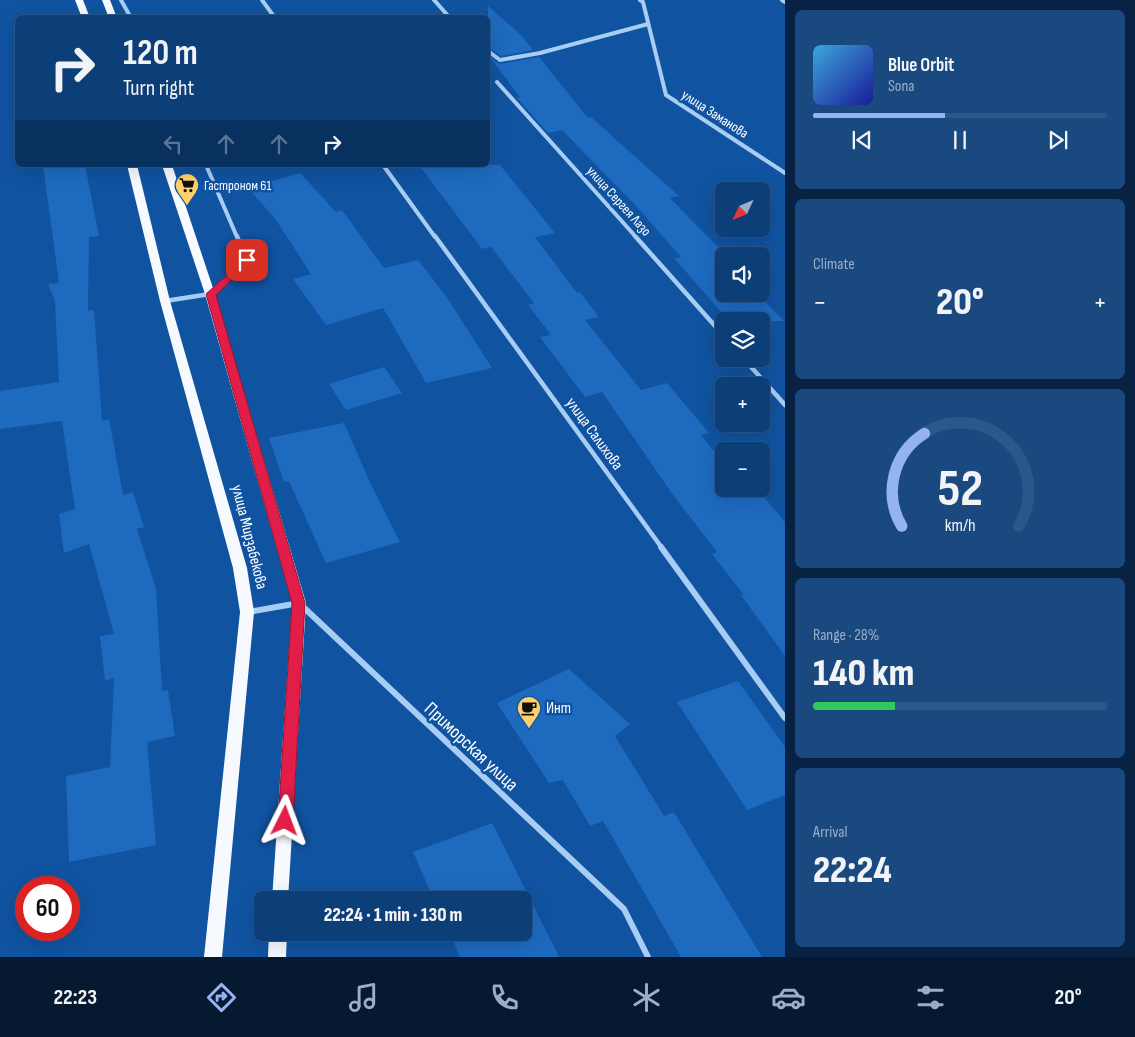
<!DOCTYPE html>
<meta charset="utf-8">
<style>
:root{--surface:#0c3e78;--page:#1a4980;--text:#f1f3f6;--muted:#9aaec6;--line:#2c578a;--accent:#95b2f1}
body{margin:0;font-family:"Sofia Sans Condensed",sans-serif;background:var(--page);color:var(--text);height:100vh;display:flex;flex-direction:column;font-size:19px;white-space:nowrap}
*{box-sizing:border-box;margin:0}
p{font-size:16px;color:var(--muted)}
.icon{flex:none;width:28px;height:28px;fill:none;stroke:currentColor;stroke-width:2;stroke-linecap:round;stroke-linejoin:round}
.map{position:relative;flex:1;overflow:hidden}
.drawer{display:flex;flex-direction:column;gap:10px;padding:10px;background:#072242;width:350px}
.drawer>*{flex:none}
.guide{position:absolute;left:15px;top:15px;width:475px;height:152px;border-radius:8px;box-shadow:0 5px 20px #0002,0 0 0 1px var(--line);background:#0c3e78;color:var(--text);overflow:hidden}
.needle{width:32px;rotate:226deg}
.tools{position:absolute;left:715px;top:182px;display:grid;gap:10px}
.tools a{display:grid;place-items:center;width:55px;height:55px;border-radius:8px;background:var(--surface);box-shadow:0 5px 20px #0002,0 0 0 1px var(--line);font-size:25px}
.speed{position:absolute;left:15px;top:876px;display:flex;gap:10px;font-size:25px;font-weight:700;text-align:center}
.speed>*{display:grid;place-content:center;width:65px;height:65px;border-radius:50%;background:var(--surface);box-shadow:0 5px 20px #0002,0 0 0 1px var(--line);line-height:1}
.speed .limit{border:8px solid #d22;background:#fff;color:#111}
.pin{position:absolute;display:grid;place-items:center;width:42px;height:42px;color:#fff;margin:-21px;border-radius:10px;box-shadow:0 2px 8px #0006}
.me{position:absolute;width:55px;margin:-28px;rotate:3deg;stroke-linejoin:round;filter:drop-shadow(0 0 4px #0008)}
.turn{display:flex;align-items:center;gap:18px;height:105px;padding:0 25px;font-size:22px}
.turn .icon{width:65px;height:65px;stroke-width:2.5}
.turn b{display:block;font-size:35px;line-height:42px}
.lanes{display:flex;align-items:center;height:48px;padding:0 25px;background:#0003;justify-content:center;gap:25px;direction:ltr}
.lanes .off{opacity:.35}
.big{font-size:38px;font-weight:800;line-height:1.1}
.drawer .widget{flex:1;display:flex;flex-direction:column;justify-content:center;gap:8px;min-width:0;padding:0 18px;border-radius:8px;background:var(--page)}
.drawer .dial{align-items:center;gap:0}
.dial svg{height:130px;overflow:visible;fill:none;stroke:var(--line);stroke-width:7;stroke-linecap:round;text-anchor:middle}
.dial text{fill:var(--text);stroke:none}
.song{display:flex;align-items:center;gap:15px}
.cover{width:60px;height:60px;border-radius:8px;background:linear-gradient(135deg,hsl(200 70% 55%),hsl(240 70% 35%))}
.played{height:5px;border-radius:2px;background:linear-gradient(90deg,var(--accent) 45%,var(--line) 45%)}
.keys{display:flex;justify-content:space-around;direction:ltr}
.heat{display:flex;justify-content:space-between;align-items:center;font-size:28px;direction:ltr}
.charge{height:8px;border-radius:4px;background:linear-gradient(90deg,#34c759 28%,var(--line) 0)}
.trip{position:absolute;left:254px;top:891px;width:278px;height:50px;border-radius:8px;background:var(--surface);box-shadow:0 5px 20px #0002,0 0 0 1px var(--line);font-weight:800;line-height:50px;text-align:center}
.tab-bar{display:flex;height:80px;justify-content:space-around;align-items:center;background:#051930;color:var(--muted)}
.tab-bar .icon{width:35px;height:35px}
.tab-bar .active{color:var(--accent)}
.tab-bar b{font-size:22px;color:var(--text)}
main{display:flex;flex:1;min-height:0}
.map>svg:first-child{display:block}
</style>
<main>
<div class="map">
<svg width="785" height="957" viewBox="0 0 785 957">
<rect width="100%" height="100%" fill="#1053a0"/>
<g fill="#1e6abf">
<polygon points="488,6 521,35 533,50 501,56 488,47"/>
<polygon points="489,56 500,64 539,57 588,118 591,117 679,196 670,198 727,256 721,256 724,259 724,294 758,294 784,321 729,321 674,258 681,257 636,206 562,130 548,133 517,98 520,97"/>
<polygon points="43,165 85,165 99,236 89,237 88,311 94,310 102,421 109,419 123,495 133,492 144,527 137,529 156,589 162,691 168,690 175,736 147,742 156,845 69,862 66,776 110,767 114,678 105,681 100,636 114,634 89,544 64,553 59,514 75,509 62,421 0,429 0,391 59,382 55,301 48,284 59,283"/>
<polygon points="419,165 500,165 555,233 535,237 577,293 580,292 599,317 585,320 641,390 667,383 709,433 701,435 724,464 724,489 757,489 785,522 785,656 741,595 744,595 712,554 717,552 673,495 602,392 585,397 540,337 551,335 528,305 534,303 491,247 482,249"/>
<polygon points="300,173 336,212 342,210 384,268 418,260 446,296 492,368 426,383 383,308 326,325 293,279 311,274 276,220 248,188"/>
<polygon points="384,367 402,393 346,410 329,384"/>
<polygon points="344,423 369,480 400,542 326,563 289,481 284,482 269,438"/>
<polygon points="569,669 630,724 615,736 664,816 674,812 762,957 681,957 603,821 590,826 563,780 549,783 497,703"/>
<polygon points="738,681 785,747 785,795 747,810 677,702"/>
<polygon points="492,823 559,957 460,957 449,932 522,932 522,900 434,900 413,852"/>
</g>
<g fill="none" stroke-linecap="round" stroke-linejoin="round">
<g stroke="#a8cdf5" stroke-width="4">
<polyline points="121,0 131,18"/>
<polyline points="262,0 275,18"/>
<polyline points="434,0 450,18"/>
<polyline points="640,0 643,2 666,95 785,173"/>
<polyline points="782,0 785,2"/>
<polyline points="488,51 500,60 540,53 648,24"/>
<polyline points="497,82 636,237"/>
<polyline points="206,165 237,237"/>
<polyline points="383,165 435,237"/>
</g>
<g stroke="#a8cdf5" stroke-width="4.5">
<polyline points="435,236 662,548"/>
<polyline points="635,236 724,336"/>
<polyline points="165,301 210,294 247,260 237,236"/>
<polyline points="744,359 785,405"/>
</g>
<g stroke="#a8cdf5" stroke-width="6">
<polyline points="661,547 785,718"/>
<polyline points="248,612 299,603 624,909 648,957"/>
</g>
<g fill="#f6faff" fill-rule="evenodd">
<polygon points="75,0 83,0 90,18 82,18"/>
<polygon points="102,0 110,0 117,18 109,18"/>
<polygon points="127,165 137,165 170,301 247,568 254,612 222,957 204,957 240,612 233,568 160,301"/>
<polygon points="162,165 172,165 215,294 306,603 288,900 272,900 292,603 205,294"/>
<polygon points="269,932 287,932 286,957 268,957"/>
</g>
</g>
<polygon fill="#e11d48" stroke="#92132f" points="247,257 250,258 250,262 216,295 305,603 293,821 291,826 285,828 280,826 278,821 292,603 206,294"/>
<defs>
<g id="supermarket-pin" transform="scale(1.25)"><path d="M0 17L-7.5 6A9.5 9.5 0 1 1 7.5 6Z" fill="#ffd16c" stroke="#1053a0"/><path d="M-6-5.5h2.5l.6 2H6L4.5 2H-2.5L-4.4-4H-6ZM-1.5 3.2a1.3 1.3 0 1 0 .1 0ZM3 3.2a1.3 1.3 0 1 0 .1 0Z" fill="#111"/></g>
<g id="cafe-pin" transform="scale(1.25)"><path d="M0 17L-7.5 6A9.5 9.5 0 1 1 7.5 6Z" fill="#ffd16c" stroke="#1053a0"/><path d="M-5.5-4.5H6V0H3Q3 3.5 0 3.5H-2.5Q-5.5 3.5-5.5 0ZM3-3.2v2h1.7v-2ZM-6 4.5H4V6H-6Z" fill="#111"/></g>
</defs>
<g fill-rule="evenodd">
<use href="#supermarket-pin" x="187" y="185"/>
<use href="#cafe-pin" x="529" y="708"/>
</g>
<g text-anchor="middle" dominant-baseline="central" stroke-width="5" stroke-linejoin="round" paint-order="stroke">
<g font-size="14" fill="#fff" stroke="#1053a0">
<text transform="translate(715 114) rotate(33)">улица Заманова</text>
<text transform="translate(619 201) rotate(48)">улица Сергея Лазо</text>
</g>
<g font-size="14" fill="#fff" stroke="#1053a0" text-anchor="start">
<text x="204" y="185">Гастроном 61</text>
</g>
<g font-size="16" fill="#fff" stroke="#1053a0">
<text transform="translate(594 434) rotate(54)">улица Салихова</text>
<text transform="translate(249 537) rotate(76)">улица Мирзабекова</text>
</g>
<g font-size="16" fill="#fff" stroke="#1053a0" text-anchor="start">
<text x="546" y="708">Инт</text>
</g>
<g font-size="19" fill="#fff" stroke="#1053a0">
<text transform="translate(471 747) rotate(43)">Приморская улица</text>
</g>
</g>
</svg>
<div class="tools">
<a><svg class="needle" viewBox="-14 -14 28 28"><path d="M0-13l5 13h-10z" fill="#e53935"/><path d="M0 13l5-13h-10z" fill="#9aaec6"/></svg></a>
<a><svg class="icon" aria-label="sound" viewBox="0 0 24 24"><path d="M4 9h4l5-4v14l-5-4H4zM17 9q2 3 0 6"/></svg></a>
<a><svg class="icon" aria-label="layers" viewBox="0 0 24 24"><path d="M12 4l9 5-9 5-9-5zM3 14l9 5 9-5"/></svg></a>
<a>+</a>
<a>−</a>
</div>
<div class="speed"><div class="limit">60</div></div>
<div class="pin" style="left:247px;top:260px;background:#d93025"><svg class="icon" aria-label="arrive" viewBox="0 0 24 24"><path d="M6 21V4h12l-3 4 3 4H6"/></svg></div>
<svg class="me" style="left:285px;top:821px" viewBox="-20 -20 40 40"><path d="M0-17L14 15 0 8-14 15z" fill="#e11d48" stroke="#fff" stroke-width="4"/></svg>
<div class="trip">22:24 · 1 min · 130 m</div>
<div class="guide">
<div class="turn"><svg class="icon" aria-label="right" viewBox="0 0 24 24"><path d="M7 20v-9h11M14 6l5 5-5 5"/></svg><div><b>120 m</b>Turn right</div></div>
<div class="lanes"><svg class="icon off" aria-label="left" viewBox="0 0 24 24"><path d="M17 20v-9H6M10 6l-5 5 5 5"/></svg><svg class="icon off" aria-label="ahead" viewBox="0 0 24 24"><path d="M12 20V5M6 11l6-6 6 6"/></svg><svg class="icon off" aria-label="ahead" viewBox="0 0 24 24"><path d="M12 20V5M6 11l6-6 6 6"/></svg><svg class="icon" aria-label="right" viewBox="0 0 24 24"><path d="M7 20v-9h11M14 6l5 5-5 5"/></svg></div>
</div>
</div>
<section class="drawer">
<div class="widget">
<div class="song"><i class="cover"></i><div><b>Blue Orbit</b><p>Sona</p></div></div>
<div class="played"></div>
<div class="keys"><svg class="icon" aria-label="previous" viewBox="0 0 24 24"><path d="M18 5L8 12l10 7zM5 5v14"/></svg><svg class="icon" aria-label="pause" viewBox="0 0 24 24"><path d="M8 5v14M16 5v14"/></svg><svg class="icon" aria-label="next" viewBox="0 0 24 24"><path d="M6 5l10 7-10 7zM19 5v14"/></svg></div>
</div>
<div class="widget"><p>Climate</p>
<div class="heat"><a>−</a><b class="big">20°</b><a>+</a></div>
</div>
<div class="widget dial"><svg viewBox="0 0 100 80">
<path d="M14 69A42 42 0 1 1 86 69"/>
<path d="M14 69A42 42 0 0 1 28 12" stroke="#95b2f1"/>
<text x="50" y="56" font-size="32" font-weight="700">52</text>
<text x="50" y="72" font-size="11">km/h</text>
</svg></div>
<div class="widget"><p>Range · 28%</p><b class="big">140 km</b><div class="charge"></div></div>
<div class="widget"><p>Arrival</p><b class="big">22:24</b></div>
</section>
</main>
<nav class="tab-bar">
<b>22:23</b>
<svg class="icon active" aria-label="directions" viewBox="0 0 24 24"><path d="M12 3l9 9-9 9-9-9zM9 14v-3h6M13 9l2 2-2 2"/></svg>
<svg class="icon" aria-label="music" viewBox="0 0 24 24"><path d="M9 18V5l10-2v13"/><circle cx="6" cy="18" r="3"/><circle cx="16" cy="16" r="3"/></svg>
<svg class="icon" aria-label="phone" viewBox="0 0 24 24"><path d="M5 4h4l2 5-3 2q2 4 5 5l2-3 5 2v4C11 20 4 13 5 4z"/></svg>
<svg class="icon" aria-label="climate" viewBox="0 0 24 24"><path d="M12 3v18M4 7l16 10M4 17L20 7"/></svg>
<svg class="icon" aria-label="car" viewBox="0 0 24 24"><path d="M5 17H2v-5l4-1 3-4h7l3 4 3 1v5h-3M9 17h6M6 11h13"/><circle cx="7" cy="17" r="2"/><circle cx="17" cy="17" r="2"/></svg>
<svg class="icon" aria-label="filters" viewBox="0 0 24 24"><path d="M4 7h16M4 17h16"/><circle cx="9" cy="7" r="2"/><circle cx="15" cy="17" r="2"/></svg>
<b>20°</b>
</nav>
